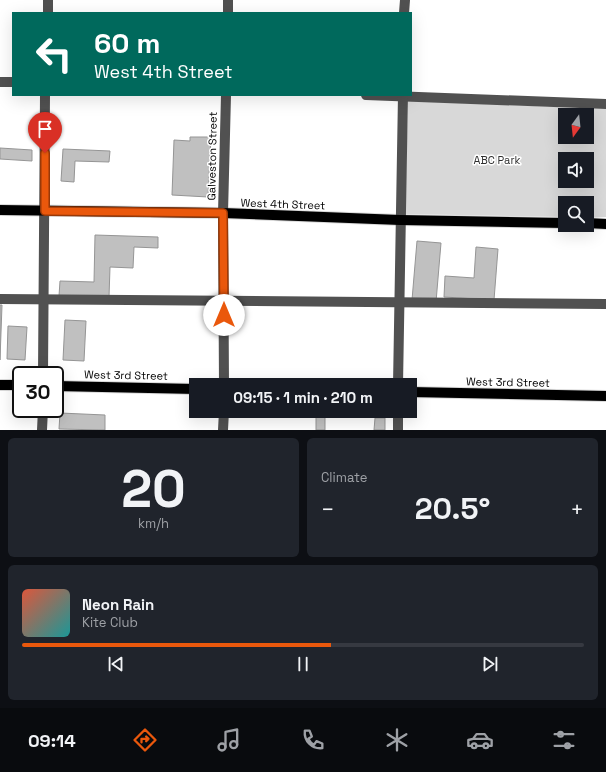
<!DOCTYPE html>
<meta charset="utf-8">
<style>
:root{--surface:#171b24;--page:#20242c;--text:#f1f3f6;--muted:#9ea1a6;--line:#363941;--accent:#ea580c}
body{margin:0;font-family:"Space Grotesk",sans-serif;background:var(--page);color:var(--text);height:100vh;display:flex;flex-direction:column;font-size:15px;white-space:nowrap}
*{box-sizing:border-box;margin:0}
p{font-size:13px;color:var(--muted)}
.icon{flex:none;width:22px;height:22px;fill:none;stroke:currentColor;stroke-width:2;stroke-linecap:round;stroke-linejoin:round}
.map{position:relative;height:430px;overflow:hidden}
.panel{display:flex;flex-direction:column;gap:8px;padding:8px;background:#0d0f14;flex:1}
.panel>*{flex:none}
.top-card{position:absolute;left:12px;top:12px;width:400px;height:84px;border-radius:0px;box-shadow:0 4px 16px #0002;background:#00695c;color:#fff;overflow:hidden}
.needle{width:26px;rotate:195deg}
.fabs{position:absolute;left:558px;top:108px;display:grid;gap:8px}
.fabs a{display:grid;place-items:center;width:36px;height:36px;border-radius:0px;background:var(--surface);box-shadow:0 4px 16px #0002;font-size:20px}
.speed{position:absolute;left:12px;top:366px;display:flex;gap:8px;font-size:20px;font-weight:700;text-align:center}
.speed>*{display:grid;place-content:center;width:52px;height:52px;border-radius:50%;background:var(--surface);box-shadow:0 4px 16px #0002;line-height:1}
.speed .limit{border:2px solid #111;border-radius:6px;background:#fff;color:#111}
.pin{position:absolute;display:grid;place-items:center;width:34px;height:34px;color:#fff;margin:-41px -17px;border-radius:50% 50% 50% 0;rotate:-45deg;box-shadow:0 0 4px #0007}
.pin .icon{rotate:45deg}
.me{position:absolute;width:44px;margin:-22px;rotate:0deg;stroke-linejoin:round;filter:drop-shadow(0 0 3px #0008)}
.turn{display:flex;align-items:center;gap:14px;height:84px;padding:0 16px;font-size:18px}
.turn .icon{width:52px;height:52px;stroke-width:2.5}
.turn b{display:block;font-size:28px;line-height:34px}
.big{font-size:30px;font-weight:600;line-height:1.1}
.panel .tile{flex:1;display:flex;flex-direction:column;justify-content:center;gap:6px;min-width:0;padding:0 14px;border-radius:6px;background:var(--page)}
.panel .dial{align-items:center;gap:0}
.dial b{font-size:52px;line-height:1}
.song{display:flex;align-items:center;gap:12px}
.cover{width:48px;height:48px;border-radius:6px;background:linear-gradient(135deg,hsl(10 70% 55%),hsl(180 70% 35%))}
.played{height:4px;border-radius:2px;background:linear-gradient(90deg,var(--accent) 55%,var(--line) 55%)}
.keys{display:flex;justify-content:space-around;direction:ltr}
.heat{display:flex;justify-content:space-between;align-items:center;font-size:22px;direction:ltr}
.panel .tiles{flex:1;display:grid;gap:8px;grid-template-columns:1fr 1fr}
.tile:last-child{grid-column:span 2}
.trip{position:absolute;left:189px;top:378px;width:228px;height:40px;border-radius:0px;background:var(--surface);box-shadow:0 4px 16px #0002;font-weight:600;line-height:40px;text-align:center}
.dock{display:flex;height:64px;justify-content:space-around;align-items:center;background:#090b0e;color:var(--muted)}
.dock .icon{width:28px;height:28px}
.dock .current{color:var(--accent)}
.dock b{font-size:18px;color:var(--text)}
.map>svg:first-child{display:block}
</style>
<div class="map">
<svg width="606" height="430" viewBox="0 0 606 430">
<rect width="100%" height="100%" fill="#fff"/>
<path fill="#d8d8d8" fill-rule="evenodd" d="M408,101L606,109V217H587V203H565V217L405,214ZM565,115H587V137H565ZM565,159H587V181H565Z"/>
<g fill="#c0c0c0" stroke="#959595">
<polygon points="190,137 211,137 208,197 172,195 174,140 190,141"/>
<polygon points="0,148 32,150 32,161 0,159"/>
<polygon points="63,149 110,151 109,162 75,161 74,182 61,181"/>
<polygon points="95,235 158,237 158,248 134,247 133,268 110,267 109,297 59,296 60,281 94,282"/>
<polygon points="417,241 441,243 436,302 412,300"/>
<polygon points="476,247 498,249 494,300 444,297 445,276 474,278"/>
<polygon points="0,305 2,305 0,360"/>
<polygon points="65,320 86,321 84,361 63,360"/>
<polygon points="8,326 27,327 25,360 7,359"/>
<polygon points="60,413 105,415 105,430 59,429"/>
<polygon points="316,414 325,415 325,430 316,430"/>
<polygon points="375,418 385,418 385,430 374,430"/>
</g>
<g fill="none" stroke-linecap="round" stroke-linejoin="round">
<g stroke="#dbdbdb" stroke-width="12">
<g id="major">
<polyline points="0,210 223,213 400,220 565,223"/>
<polyline points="587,223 606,224"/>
<polyline points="0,385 21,385"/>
<polyline points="55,386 196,389"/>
<polyline points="410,392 606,396"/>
</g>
</g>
<g stroke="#515151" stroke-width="10">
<polyline points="48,13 48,0"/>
<polyline points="228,13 228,0"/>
<polyline points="404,13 405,0"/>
<polyline points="0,82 13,82"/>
<polyline points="366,95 606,104"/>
<polyline points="0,299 606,304"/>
<polyline points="43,375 45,95"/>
<polyline points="224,385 223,213 226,95"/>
<polyline points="398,385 403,95"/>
<polyline points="42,430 43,409"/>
<polyline points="223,430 224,411"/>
<polyline points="398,430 398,411"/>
</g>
<use href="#major" stroke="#000" stroke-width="10"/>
</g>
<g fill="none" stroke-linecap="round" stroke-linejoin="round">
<g stroke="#983908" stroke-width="10">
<polyline id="route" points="45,153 45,211 223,213 224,315"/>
</g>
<use href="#route" stroke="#ea580c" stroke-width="7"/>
</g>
<g text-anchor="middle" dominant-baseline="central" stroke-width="3" stroke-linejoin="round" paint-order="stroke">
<g font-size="11" fill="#000" stroke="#fff">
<text transform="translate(212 156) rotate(-89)">Galveston Street</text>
<text transform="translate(283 204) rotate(2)">West 4th Street</text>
<text transform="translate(126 375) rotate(1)">West 3rd Street</text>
<text transform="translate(508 382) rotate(1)">West 3rd Street</text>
</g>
<g font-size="11" fill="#2f2f2f" stroke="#fff">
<text x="497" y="160">ABC Park</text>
</g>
</g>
</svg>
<div class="fabs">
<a><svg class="needle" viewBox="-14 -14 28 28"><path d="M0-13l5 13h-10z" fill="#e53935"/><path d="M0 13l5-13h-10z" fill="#9ea1a6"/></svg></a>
<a><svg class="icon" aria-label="sound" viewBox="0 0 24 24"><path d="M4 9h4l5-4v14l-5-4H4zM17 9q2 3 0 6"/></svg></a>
<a><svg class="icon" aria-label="search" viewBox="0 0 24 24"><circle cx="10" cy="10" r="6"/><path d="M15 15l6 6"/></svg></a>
</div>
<div class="speed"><div class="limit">30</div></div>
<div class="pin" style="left:45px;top:153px;background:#d93025"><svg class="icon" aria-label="arrive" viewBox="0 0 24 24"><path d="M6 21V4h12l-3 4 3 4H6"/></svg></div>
<svg class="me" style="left:224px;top:315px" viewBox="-20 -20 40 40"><circle r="19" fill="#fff"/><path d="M0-13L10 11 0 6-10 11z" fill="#ea580c"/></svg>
<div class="trip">09:15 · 1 min · 210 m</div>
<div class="top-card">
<div class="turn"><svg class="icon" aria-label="left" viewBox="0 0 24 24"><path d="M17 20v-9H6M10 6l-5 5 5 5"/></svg><div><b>60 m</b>West 4th Street</div></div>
</div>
</div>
<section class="panel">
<div class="tiles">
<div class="tile dial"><b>20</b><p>km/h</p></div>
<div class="tile"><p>Climate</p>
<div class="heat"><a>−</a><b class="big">20.5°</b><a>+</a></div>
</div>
<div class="tile">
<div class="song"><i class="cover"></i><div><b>Neon Rain</b><p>Kite Club</p></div></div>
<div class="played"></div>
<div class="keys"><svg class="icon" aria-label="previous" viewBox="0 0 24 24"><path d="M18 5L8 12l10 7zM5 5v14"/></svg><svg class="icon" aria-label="pause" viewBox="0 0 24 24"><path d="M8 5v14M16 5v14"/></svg><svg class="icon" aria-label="next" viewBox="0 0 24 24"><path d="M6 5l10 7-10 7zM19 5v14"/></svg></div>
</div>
</div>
</section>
<nav class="dock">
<b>09:14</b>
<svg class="icon current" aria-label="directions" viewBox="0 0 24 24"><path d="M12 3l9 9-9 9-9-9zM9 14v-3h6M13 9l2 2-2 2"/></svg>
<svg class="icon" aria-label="music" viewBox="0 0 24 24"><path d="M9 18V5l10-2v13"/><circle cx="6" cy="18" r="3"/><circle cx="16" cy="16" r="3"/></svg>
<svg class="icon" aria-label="phone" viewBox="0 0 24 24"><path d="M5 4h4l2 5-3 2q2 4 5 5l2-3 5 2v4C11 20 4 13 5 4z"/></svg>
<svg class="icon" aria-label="climate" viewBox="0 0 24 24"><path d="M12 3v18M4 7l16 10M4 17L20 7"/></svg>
<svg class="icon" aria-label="car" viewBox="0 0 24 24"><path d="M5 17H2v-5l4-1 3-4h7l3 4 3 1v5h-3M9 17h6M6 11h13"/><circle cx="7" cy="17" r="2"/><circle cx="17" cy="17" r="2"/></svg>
<svg class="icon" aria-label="filters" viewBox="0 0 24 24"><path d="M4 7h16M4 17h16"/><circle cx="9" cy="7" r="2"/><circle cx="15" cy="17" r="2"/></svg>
</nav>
